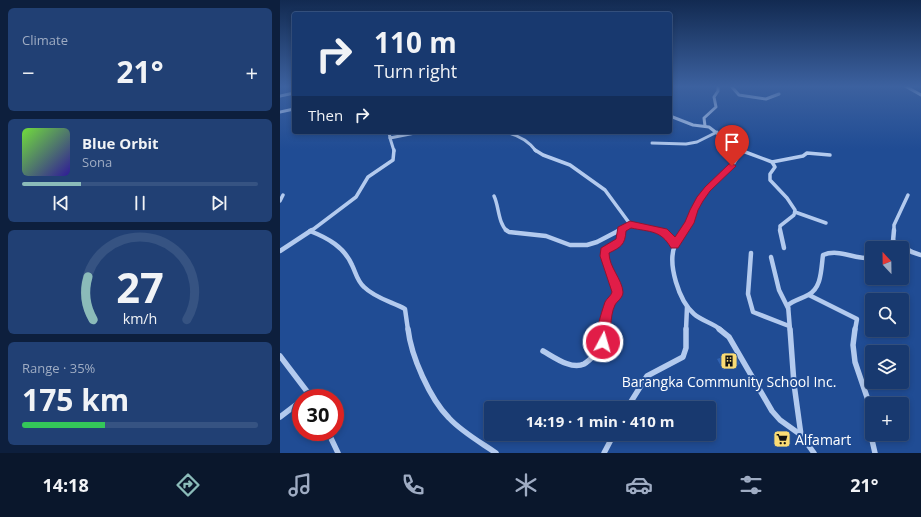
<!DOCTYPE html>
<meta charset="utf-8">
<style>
:root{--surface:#18396f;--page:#214074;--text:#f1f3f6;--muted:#9facc3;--line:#365382;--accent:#8bbbb9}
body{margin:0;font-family:"Open Sans",sans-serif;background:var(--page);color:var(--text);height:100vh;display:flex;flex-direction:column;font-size:15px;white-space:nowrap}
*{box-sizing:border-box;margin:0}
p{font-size:13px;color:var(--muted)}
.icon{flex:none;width:22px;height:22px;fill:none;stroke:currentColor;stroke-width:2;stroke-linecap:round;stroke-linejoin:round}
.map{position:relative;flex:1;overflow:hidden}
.panel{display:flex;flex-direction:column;gap:8px;padding:8px;background:#0d1f3d;width:280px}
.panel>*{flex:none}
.top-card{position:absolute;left:12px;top:12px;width:380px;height:122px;border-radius:4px;box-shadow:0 2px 6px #0003,0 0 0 1px var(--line);background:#18396f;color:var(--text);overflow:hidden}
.needle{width:26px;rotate:338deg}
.controls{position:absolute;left:585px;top:241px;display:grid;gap:8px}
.controls a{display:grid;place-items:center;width:44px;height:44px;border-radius:4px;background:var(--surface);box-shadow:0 2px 6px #0003,0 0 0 1px var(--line);font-size:20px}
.speed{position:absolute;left:12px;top:389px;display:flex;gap:8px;font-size:20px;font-weight:700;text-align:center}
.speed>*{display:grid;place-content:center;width:52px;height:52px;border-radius:50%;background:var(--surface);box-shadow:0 2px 6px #0003,0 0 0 1px var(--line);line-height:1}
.speed .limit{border:6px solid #d22;background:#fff;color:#111}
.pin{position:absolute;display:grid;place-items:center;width:34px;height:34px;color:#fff;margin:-41px -17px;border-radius:50% 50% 50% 0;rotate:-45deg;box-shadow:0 0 4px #0007}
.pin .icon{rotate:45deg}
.me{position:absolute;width:44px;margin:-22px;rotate:6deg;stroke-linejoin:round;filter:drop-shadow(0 0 3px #0008)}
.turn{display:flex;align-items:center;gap:14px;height:84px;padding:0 16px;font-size:18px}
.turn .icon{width:52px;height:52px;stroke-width:2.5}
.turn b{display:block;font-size:28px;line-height:34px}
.then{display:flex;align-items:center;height:38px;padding:0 16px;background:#0003;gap:8px;font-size:15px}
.big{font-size:30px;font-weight:700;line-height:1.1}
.panel .tile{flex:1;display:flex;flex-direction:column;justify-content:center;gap:6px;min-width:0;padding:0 14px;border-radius:6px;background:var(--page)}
.panel .dial{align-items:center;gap:0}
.dial svg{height:104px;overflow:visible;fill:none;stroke:var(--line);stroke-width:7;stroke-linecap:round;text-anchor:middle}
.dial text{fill:var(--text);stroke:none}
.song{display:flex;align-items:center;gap:12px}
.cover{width:48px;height:48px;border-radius:6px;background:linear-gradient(135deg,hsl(100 70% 55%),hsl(250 70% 35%))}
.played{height:4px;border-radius:2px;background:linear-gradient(90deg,var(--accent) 25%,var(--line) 25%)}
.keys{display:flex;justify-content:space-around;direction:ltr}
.heat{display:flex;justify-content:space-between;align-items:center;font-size:22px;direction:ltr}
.charge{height:6px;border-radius:3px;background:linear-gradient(90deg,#34c759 35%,var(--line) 0)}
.trip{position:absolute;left:204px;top:401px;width:232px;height:40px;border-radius:4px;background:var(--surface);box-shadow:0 2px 6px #0003,0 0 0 1px var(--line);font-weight:700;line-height:40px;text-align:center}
.menu{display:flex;height:64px;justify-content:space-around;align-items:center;background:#0a172c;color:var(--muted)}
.menu .icon{width:28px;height:28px}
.menu .current{color:var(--accent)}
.menu b{font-size:18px;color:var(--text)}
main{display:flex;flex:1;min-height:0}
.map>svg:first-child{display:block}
</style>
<main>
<section class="panel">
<div class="tile"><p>Climate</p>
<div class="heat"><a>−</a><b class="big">21°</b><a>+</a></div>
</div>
<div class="tile">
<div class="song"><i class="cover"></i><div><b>Blue Orbit</b><p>Sona</p></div></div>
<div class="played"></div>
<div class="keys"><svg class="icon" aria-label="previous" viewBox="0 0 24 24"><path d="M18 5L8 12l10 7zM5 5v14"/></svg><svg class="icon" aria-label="pause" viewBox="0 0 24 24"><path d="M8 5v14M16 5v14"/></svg><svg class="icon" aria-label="next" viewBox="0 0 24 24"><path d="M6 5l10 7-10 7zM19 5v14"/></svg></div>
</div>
<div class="tile dial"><svg viewBox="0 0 100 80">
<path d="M14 69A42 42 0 1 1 86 69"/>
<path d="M14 69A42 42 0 0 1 10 36" stroke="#8bbbb9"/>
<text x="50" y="56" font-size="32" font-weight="700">27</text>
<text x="50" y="72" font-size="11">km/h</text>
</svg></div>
<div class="tile"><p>Range · 35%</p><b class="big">175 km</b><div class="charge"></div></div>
</section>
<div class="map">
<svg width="641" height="453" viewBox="0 0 641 453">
<rect width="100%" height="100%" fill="#204c94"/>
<polygon fill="#3062b1" points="454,353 460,364 443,370 437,359"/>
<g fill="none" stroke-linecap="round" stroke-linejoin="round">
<g stroke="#b3caee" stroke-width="3">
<polyline points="451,86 459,95 486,99 499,94"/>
<polyline points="625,86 641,95"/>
<polyline points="0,96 14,93"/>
<polyline points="0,112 14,109"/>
<polyline points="390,116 413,125 429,127 460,151"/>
<polyline points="425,126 424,118 436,107 434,97 438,91 438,86"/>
<polyline points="109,132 110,138 140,132 195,132"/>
<path d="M225,132C238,135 248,140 256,151"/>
<polyline points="110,138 114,151"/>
<polyline points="372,143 406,144 417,142 437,132"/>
</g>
<g stroke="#b3caee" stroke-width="3.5">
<polyline points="255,150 263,155 290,165 325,190 350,224 381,231"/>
<polyline points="460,150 492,162 495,167 490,174 490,180 507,198 515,210 514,215 500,226 500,231"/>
<polyline points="492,162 523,156 527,153 550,155"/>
<path d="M214,196C219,206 218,223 227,231"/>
<polyline points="0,201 3,195"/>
<polyline points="515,212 546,223"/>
<polyline points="31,231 76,197 88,177 113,160 114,150"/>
<polyline points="338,231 350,224"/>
<polyline points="342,231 342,229"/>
<polyline points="405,231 410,223 414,210 427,189 452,166 460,153 459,150"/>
<polyline points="614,231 614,225 628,195"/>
</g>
<g stroke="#b3caee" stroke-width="4.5">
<polyline points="226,230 229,232 266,236 290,245 307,245 317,242 340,230"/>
<path d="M376,230C386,232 390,237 395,245"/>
<path d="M406,230C402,234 397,240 395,245C387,264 399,301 414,314C422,321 433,323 441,330"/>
<polyline points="500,230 504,248"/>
<path d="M30,231C48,238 64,247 72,265C76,273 77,281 84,287C95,298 112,302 125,309L128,330"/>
<polyline points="613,241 614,230"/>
<polyline points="613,241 632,252 641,255"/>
<polyline points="608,248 613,241"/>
<polyline points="0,251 32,230"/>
<polyline points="471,253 468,294 473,312 509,326"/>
<polyline points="491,257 499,290 508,308"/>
<polyline points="529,295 577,319 575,330"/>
<polyline points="323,330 330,303 337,296 338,292 324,256 325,251 340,241 342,230"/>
<polyline points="406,330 407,307"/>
<path d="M510,330L508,305C514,300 521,299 528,295C542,288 541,269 543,255C559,248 575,260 592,258"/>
</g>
<g stroke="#b3caee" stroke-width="5.5">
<path d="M128,329C131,356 150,399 169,418C182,432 200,442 216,453"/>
<polyline points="439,329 449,337 492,411 500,420 521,435 534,453"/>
<polyline points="510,329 514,384 521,435"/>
<polyline points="575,329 573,345 575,362 589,403 592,440 595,453"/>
<path d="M263,351C274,357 291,370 304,364C310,361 317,352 322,347L323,329"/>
<polyline points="0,356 32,398"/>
<polyline points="25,398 30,394"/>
<polyline points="347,408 367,376 403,357 406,348 406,329"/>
<polyline points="0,417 21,401"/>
<polyline points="48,432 58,453"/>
<polyline points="324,453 334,434"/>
</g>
</g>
<linearGradient id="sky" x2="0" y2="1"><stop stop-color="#122a51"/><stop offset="0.58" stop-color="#3c619f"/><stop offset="1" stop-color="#3c619f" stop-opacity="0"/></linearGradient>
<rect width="641" height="149" fill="url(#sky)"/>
<path fill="#e11d48" stroke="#92132f" d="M452,163L456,166L430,191L423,201L418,210L414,223L398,248H391C381,230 370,232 351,228L346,231C345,245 341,247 329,253C329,267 342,279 343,292C343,298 337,301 335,305C329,317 332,336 327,346L323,348L319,346C314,334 321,314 325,302C327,298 331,296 332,292L320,256L321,248L336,239L338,227L350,221L387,229L395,237L405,222L410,210L417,197L425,187L449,164Z"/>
<defs>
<g id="building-square" transform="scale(0.9)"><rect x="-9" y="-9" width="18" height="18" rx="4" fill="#fbdc74" stroke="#204c94"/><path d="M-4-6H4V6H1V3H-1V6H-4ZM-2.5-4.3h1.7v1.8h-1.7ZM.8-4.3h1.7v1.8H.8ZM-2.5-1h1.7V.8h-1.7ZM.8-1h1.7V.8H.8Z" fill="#111"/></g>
<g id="supermarket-square" transform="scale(0.9)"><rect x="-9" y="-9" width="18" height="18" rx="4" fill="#fbdc74" stroke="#204c94"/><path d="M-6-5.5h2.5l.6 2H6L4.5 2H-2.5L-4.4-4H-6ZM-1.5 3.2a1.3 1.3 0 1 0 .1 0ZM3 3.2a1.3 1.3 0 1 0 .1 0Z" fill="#111"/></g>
</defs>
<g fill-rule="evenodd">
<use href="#building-square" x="449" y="361"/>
<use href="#supermarket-square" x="502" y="439"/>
</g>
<g text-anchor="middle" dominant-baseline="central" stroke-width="4" stroke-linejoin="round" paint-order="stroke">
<g font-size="14" fill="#fff" stroke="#204c94">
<text x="449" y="381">Barangka Community School Inc.</text>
<text x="515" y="439" text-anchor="start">Alfamart</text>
</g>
</g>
</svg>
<div class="controls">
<a><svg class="needle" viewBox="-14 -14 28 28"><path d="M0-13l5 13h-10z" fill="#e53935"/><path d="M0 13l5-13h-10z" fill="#9facc3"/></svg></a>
<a><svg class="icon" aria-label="search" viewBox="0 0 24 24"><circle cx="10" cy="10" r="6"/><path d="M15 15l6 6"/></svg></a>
<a><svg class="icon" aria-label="layers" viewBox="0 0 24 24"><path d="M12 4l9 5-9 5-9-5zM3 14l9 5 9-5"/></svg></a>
<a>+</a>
</div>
<div class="speed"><div class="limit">30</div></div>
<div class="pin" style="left:452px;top:166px;background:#d93025"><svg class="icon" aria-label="arrive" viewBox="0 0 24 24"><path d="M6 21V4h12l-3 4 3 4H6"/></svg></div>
<svg class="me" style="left:323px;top:342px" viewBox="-20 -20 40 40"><circle r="17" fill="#e11d48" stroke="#fff" stroke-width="3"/><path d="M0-11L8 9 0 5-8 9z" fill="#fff"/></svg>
<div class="trip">14:19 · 1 min · 410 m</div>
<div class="top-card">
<div class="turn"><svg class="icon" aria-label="right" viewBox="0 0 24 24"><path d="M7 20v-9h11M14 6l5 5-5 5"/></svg><div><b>110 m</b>Turn right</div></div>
<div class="then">Then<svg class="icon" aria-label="right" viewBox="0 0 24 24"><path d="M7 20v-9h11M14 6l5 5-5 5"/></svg></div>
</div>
</div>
</main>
<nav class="menu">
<b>14:18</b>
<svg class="icon current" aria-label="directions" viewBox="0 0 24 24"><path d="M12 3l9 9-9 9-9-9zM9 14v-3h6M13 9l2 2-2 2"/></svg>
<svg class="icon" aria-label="music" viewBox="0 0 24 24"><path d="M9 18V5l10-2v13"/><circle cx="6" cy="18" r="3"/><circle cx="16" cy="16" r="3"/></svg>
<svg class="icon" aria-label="phone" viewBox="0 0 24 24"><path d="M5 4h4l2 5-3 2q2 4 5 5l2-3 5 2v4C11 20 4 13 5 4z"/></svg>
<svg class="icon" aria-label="climate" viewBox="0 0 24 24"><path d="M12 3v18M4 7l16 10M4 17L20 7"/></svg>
<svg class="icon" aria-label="car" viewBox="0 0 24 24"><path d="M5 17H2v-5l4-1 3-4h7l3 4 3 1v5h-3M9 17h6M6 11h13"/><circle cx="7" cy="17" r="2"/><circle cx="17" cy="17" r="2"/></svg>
<svg class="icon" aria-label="filters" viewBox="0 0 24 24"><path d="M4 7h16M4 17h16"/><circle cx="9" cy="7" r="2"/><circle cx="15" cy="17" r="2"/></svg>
<b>21°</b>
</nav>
